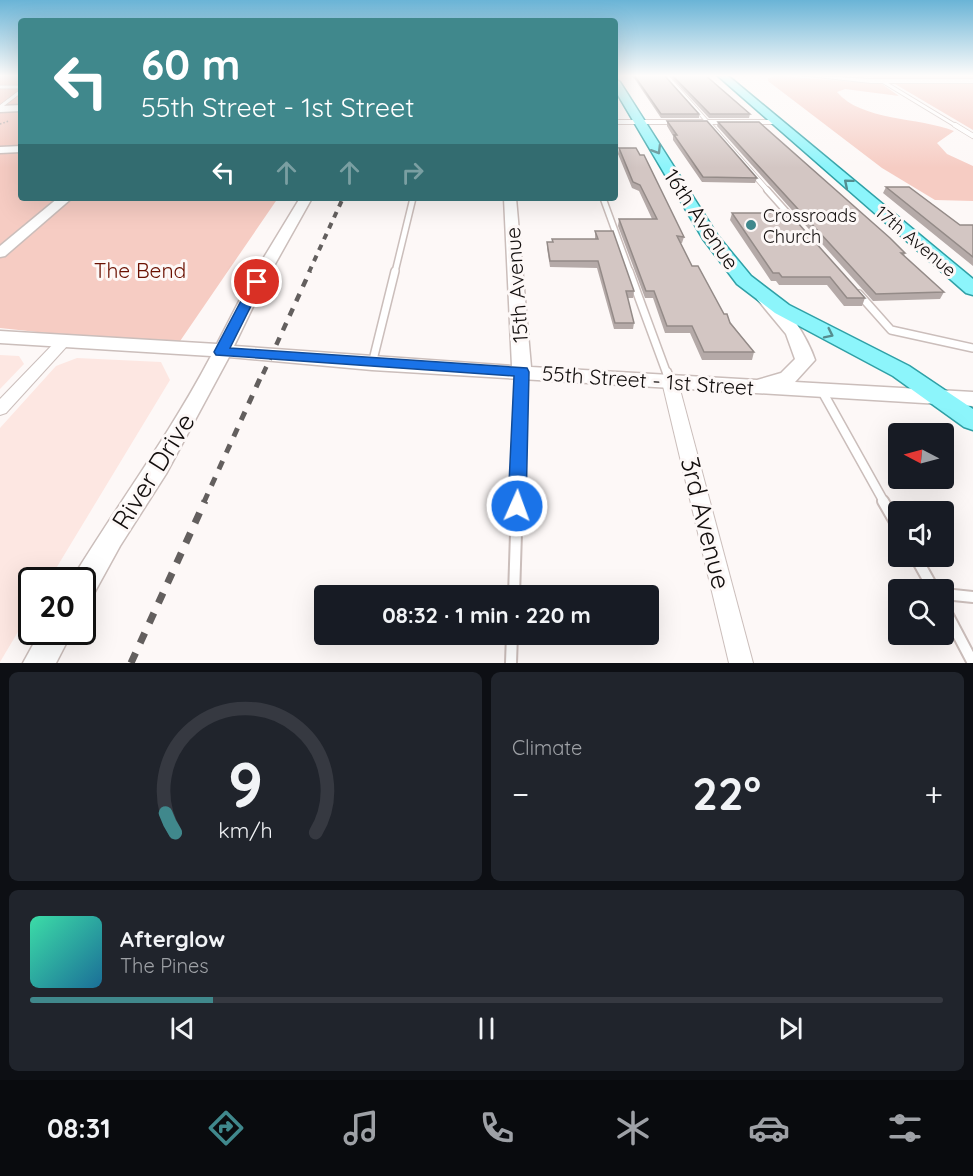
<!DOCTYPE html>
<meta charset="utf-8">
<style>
:root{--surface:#171b24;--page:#20242c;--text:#f1f3f6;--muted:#9ea1a6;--line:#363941;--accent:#40888c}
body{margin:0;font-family:Quicksand,sans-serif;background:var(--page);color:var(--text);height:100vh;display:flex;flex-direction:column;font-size:22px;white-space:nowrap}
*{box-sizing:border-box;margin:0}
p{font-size:20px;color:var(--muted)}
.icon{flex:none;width:33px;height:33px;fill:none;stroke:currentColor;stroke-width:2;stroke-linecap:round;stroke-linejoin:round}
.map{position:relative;height:663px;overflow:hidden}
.panel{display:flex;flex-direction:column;gap:9px;padding:9px;background:#0d0f14;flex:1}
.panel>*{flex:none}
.top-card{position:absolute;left:18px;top:18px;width:600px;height:183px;border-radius:6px;box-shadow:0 6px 24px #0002;background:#40888c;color:#fff;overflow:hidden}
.needle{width:39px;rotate:276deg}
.controls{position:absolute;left:888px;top:423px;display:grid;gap:12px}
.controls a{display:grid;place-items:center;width:66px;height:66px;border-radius:6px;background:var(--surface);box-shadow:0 6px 24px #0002;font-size:30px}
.speed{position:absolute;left:18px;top:567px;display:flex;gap:12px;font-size:30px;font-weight:700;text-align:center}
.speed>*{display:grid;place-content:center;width:78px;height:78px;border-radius:50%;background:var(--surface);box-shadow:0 6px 24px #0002;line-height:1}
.speed .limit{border:3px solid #111;border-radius:9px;background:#fff;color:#111}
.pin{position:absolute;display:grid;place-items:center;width:51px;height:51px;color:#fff;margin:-26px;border:3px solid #fff;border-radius:50%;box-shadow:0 2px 6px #0007}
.me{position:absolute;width:66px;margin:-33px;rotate:2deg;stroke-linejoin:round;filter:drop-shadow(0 0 4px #0008)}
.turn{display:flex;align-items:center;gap:21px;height:126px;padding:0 24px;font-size:27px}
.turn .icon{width:78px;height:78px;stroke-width:2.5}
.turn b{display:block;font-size:42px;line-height:51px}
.lanes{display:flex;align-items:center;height:57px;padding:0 24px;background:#0003;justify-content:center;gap:30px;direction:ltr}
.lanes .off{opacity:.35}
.big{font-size:45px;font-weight:800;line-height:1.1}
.panel .card{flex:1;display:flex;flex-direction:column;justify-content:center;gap:9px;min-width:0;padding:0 21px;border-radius:9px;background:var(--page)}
.panel .dial{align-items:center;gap:0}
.dial svg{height:156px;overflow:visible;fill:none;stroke:var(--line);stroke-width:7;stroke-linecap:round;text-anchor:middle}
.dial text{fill:var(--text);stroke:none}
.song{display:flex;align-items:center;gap:18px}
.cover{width:72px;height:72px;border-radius:9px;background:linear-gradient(135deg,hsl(160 70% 55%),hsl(200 70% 35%))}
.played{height:6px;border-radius:3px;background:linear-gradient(90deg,var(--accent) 20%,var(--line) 20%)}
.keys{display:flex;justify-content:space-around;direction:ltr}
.heat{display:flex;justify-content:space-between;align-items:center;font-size:33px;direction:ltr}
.panel .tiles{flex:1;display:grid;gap:9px;grid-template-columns:1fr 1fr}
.card:last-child{grid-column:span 2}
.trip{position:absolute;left:314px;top:585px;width:345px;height:60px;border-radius:6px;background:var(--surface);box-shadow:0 6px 24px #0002;font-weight:800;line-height:60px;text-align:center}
.tab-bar{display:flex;height:96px;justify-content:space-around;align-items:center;background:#090b0e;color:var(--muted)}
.tab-bar .icon{width:42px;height:42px}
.tab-bar .selected{color:var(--accent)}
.tab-bar b{font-size:27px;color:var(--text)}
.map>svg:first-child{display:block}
</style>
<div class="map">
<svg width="973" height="663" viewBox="0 0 973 663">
<rect width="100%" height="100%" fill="#fdf8f7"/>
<g fill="#fde7e2">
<polygon points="0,355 19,356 24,364 0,389"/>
<polygon points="77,358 161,362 170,380 49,580 32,580 31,610 0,662 0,428 56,366"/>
</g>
<g fill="#f6ccc3">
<polygon points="0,75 21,75 21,198 278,198 176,347 0,328"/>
<polygon points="843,75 973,75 973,80 890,79"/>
<path d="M778,76L882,84L899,96L845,89L837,92C861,121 919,117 954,131L937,143L947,154L973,166V201L935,200L882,168L768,81V78Z"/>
<polygon points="904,82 973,83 973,130 895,84"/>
</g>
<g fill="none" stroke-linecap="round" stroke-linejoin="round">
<g stroke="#cbbebb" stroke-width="4.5">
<g id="lane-far5">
<polyline points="666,75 712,127"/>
<polyline points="882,81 958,127"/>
<polyline points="0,87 21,87"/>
<polyline points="0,107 21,91"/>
</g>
</g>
<g stroke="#cbbebb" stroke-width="6">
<g id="lane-far4">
<polyline points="710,125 768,191"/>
<polyline points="955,125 973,136"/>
</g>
</g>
<g stroke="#cbbebb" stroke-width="8">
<g id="lane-far3">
<polyline points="767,190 792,218"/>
<polyline points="603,198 630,272"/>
<polyline points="395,272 413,198"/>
</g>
</g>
<g stroke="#cbbebb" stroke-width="10">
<g id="lane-far2">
<polyline points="629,271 667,374"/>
<polyline points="859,294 891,330 973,348"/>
<polyline points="372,364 395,271"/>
</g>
</g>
<g stroke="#cbbebb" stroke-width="11">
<g id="lane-far1">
<polyline points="667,372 670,382"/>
<polyline points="822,391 884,502"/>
<polyline points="517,502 522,372"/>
</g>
</g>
<g stroke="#cbbebb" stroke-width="14">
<g id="lane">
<polyline points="883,501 898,527"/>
<polyline points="915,556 934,590"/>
<polyline points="944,594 973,597"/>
<polyline points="514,596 517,501"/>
<polyline points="944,608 973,663"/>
<polyline points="511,663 512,634"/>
</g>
</g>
<g stroke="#cbbebb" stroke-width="2">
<g id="street">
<polygon points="799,75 871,79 973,79 973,83 871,83"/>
<polygon points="615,120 776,120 780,122 776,124 615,124"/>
<polygon points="63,338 68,339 70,342 68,345 6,413 0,415 0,399 58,339"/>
<polygon points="670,377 675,378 678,382 753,663 729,663 662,382 665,378"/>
</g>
</g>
<g stroke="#cbbebb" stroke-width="3">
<g id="secondary">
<polygon points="21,105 21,111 0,112 0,106"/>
<polygon points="21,146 21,152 0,153 0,147"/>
<polygon points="58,198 72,198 5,256 0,257 0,246"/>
<path d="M300,198H312L265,282L234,346L512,366L504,198H516L531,367L757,380L781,373L795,359L786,334L757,299L765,294C785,299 809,341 815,360L795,382L973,392V406L372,370L229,357L166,474L120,546L92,597L82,601V580L72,579C118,504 170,434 211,356L0,343V331L217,344L249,282Z"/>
<polygon points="40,632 72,632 56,663 23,663"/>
</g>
</g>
<g stroke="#2fa0a6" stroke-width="3">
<g id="primary">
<polygon points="717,75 727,75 973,279 973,295 966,293"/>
<polygon points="615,79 620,82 718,236 751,276 789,305 909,366 973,409 973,430 964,427 893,376 775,313 737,284 703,239 615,90"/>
</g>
</g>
<polyline stroke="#a8a3a2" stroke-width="1.5" stroke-dasharray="1.5 2" stroke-linecap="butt" points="0,124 9,121"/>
<use href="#lane-far5" stroke="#fff" stroke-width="3"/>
<use href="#lane-far4" stroke="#fff" stroke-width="4.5"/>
<use href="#lane-far3" stroke="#fff" stroke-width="5"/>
<use href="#lane-far2" stroke="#fff" stroke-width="7"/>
<use href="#lane-far1" stroke="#fff" stroke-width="8"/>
<use href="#lane" stroke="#fff" stroke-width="10"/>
<use href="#street" fill="#fff" fill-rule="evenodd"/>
<use href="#secondary" fill="#fff" fill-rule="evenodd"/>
<use href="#primary" fill="#8cf5fb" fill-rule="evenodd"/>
<polyline stroke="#635f5e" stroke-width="4" stroke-dasharray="6 6" stroke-linecap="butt" points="309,272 343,198"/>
<polyline stroke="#635f5e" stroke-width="4.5" stroke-dasharray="8 8" stroke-linecap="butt" points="263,374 310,271"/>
<polyline stroke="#635f5e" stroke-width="5" stroke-dasharray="9 9" stroke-linecap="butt" points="204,502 263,372"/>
<polyline stroke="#635f5e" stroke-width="7" stroke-dasharray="11 11" stroke-linecap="butt" points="131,663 205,501"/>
</g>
<g fill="#b5aaa8">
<polygon points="632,75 664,75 699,114 699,118 661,118"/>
<polygon points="669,75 705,75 750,114 749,118 709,118"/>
<polygon points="667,121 757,178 755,183 702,182 673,140 673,136 667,126"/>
<polygon points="718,122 905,253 904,256 944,292 940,299 873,301 717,126"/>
<polygon points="619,148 684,237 682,243 680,243 692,266 724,314 754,352 752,360 702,360 690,333 665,333 653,298 645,298 618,226 619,219 652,219 639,191 632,188 618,154"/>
<polygon points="886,187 960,225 973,225 973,266 883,193"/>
<polygon points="732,213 865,298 862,306 844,306 827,285 779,285 776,281 771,281 730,220"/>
<polygon points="595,231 634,291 633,298 627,298 634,323 633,329 614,329 597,268 550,267 547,248 547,242 552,242 552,239 595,239"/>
</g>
<g fill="#d3c6c3" stroke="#948b88" stroke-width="1.5">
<polygon points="634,75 664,75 699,114 661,114"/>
<polygon points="672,75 705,75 750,114 710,114"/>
<polygon points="667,121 707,121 757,178 703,177 674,135 677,135"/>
<polygon points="718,122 759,122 890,238 905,253 901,253 944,292 876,294"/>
<polygon points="619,148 636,148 640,155 644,155 684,237 677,236 692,266 698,266 724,314 727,314 730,323 754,352 704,352 692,326 667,326 654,291 646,291 619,219 657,219 640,185 633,182"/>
<polygon points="886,187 909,187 960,225 973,225 973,257"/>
<polygon points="732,213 789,213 865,298 847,298 830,277 782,277 779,273 773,273"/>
<polygon points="595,231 613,231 634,291 626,291 634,323 615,323 598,261 550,261 547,242 553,242 552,239 598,239"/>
</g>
<defs><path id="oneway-chevron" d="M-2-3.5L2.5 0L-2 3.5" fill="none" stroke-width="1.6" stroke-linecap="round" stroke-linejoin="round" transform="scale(1.5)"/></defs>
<g stroke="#558d90">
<use href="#oneway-chevron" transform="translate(657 150) rotate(59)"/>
<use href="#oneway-chevron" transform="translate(848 183) rotate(-140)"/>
<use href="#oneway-chevron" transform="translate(829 334) rotate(26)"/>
</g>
<linearGradient id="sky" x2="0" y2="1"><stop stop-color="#6ab4d6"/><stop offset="0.45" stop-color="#fefcfb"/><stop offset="1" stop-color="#fefcfb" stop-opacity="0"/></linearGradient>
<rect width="973" height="168" fill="url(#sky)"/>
<polygon fill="#1a73e8" stroke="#114b97" stroke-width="1.5" points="257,278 263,282 230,348 527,368 529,372 526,506 524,512 517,514 510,512 508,506 514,376 216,355 214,352 251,282"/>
<circle fill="#40888c" stroke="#fdf8f7" stroke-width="2" cx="751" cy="225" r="6"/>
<g text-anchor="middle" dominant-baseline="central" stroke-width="6" stroke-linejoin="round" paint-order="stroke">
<g font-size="18" fill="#120e0d" stroke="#fdf8f7" text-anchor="start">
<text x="763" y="215">Crossroads<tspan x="763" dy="21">Church</tspan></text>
</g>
<g font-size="18" fill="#120e0d" stroke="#fdf8f7">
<text transform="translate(916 241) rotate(40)">17th Avenue</text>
</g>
<g font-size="21" fill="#120e0d" stroke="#fdf8f7">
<text transform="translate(702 219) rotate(56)">16th Avenue</text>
<text transform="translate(516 285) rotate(-94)">15th Avenue</text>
<text transform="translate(648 380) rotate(4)">55th Street - 1st Street</text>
</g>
<g font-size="21" fill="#6a1001" stroke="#fdf8f7">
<text x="140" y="270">The Bend</text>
</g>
<g font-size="26" fill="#120e0d" stroke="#fdf8f7">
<text transform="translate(153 471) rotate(-58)">River Drive</text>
<text transform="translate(706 523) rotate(76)">3rd Avenue</text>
</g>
</g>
</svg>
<div class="controls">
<a><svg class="needle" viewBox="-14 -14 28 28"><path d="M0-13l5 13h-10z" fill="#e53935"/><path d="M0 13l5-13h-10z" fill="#9ea1a6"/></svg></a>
<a><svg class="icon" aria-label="sound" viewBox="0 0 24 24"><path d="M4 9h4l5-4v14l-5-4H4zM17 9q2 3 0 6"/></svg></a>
<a><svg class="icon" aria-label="search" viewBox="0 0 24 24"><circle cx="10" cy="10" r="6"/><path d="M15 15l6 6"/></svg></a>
</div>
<div class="speed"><div class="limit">20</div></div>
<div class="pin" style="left:257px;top:282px;background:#d93025"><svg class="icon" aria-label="arrive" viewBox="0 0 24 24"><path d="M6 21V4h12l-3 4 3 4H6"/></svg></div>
<svg class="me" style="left:517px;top:506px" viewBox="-20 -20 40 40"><circle r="17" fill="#1a73e8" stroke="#fff" stroke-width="3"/><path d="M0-11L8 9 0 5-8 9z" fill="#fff"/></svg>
<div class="trip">08:32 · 1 min · 220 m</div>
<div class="top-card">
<div class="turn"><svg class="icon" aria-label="left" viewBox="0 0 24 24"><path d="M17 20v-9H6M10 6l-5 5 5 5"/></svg><div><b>60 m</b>55th Street - 1st Street</div></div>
<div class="lanes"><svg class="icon" aria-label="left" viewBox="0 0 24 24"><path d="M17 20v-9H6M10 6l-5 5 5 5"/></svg><svg class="icon off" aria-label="ahead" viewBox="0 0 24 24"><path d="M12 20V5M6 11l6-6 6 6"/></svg><svg class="icon off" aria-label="ahead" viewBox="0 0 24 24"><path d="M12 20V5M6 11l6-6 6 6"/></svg><svg class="icon off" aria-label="right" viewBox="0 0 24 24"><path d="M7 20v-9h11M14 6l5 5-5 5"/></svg></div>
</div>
</div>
<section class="panel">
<div class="tiles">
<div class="card dial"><svg viewBox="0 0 100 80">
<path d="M14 69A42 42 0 1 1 86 69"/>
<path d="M14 69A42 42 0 0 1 9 59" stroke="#40888c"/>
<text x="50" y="56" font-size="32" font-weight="700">9</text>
<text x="50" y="72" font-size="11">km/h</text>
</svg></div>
<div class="card"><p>Climate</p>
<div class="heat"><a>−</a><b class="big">22°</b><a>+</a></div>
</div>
<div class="card">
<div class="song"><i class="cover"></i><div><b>Afterglow</b><p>The Pines</p></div></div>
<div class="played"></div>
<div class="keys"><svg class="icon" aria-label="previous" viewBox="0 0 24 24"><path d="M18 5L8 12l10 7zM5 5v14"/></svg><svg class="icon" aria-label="pause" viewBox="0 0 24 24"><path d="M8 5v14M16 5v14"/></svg><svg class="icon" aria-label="next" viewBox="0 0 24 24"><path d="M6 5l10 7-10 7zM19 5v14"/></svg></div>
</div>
</div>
</section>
<nav class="tab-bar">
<b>08:31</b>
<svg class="icon selected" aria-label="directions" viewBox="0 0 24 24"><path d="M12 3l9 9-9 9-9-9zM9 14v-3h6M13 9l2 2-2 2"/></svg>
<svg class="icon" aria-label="music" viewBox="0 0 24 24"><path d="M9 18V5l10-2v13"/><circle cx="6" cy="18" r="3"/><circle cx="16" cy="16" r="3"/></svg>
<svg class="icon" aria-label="phone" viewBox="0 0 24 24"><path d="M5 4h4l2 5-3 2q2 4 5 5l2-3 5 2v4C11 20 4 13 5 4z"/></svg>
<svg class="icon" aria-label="climate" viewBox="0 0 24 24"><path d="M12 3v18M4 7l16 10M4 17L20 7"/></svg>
<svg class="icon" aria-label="car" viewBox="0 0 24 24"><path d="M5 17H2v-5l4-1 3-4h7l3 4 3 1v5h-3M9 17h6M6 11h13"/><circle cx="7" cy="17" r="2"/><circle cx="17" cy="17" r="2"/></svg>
<svg class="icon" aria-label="filters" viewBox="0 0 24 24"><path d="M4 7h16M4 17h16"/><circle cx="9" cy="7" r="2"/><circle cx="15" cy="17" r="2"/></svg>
</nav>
